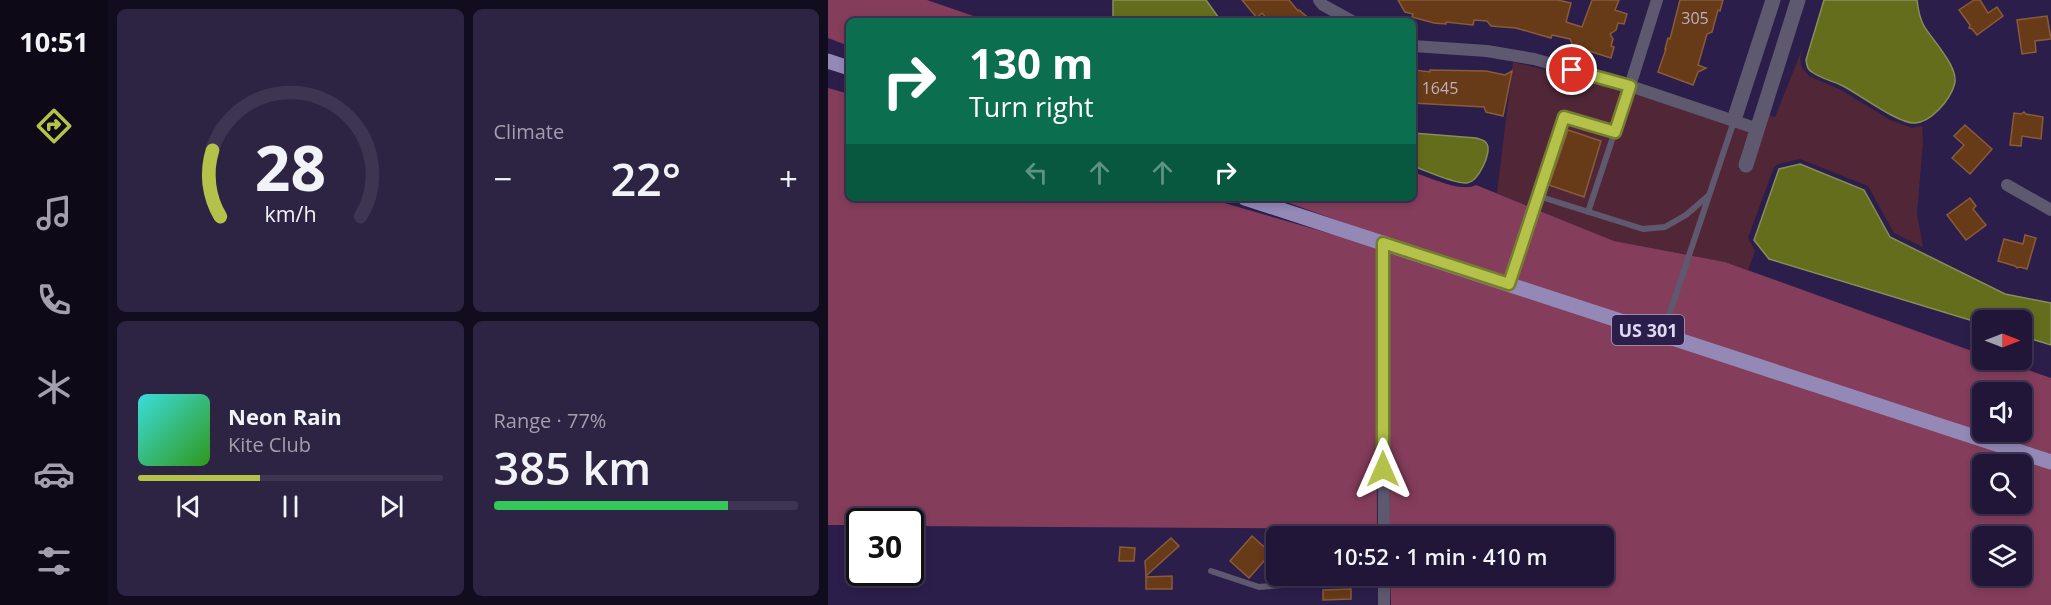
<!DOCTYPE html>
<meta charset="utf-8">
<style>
:root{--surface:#211638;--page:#2d2343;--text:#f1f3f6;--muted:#a29fae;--line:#3e3553;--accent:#b4c24a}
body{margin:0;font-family:"Open Sans",sans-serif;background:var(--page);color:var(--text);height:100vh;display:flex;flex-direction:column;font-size:22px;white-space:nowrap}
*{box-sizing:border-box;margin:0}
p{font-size:20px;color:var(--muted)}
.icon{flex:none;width:33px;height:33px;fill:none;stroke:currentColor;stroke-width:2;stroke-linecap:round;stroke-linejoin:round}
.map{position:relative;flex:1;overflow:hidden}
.sheet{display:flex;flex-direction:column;gap:9px;padding:9px;background:#120c1f;width:720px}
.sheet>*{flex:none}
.guide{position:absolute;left:18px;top:18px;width:570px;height:183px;border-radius:9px;box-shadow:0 3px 9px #0003,0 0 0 2px var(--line);background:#0b6e4f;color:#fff;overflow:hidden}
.needle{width:39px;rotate:90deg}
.buttons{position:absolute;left:1144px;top:310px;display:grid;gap:12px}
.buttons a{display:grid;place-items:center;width:60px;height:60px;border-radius:9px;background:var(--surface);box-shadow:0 3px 9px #0003,0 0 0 2px var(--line);font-size:30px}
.speed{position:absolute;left:18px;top:508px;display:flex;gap:12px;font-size:30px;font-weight:700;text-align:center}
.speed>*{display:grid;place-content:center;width:78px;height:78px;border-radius:50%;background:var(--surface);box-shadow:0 3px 9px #0003,0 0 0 2px var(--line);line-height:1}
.speed .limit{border:3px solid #111;border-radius:9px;background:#fff;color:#111}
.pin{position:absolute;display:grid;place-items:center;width:51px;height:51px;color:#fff;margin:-26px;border:3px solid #fff;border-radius:50%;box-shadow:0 2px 6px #0007}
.me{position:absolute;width:66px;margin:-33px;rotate:0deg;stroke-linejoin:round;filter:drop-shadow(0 0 4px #0008)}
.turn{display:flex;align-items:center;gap:21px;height:126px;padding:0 24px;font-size:27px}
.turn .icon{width:78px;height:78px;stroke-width:2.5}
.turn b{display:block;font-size:42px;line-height:51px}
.lanes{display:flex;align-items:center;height:57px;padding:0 24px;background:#0003;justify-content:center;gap:30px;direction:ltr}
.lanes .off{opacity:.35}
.big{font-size:45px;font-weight:600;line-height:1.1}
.sheet .tile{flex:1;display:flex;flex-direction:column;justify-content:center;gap:9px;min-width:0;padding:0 21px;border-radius:9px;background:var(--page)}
.sheet .dial{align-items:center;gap:0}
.dial svg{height:156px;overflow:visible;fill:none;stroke:var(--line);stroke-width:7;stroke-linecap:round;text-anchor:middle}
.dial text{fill:var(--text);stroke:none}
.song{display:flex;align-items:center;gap:18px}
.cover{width:72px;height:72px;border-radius:9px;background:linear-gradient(135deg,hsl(180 70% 55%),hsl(110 70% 35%))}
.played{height:6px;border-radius:3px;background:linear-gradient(90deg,var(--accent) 40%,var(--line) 40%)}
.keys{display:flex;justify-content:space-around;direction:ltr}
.heat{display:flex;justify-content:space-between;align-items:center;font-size:33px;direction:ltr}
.charge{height:9px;border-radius:4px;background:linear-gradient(90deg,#34c759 77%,var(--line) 0)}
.sheet .tiles{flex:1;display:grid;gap:9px;grid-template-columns:repeat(2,1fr)}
.trip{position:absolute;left:438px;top:526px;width:348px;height:60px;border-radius:9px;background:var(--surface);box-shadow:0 3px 9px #0003,0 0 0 2px var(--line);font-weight:600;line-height:60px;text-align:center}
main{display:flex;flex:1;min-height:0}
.tab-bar{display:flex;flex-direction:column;width:108px;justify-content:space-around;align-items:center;background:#0d0916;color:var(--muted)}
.tab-bar .icon{width:42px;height:42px}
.tab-bar .active{color:var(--accent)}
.tab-bar b{font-size:27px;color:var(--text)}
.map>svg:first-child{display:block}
</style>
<main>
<nav class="tab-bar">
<b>10:51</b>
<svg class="icon active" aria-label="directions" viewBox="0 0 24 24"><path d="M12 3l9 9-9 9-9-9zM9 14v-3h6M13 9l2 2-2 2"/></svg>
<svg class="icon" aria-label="music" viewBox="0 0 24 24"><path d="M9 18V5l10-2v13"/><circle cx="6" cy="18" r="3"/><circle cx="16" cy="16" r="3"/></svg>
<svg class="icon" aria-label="phone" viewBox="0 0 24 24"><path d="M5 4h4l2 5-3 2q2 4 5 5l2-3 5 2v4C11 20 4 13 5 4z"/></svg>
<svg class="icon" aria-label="climate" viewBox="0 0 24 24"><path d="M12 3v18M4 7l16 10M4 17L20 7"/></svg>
<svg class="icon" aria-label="car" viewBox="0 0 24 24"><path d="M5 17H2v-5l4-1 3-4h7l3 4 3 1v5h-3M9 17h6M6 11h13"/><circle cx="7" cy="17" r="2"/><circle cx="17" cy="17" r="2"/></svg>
<svg class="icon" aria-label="filters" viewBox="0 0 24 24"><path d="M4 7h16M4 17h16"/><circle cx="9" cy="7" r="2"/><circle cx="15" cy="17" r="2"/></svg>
</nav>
<section class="sheet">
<div class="tiles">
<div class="tile dial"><svg viewBox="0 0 100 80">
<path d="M14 69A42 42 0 1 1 86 69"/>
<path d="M14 69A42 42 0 0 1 10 35" stroke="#b4c24a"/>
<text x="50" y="56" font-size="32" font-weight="700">28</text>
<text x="50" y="72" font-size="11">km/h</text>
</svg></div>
<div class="tile"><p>Climate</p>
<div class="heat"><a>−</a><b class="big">22°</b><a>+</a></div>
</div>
<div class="tile">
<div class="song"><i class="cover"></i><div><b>Neon Rain</b><p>Kite Club</p></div></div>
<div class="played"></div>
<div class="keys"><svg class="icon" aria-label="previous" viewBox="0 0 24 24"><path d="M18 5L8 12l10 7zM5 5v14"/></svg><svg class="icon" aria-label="pause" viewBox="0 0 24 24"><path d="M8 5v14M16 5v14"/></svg><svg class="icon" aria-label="next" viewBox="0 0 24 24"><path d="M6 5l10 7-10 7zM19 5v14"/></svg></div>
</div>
<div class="tile"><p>Range · 77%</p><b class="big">385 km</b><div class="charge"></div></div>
</div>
</section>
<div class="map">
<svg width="1223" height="605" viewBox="0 0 1223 605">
<rect width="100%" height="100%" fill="#2c1e4a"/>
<polygon fill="#512738" points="975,47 972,59 974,68 981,76 1013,90 1062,120 1084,128 1094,126 1095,142 1089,214 1095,247 1066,233 1040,186 972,159 950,164 946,167 920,238 927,251 920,270 897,262 786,241 669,193 685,62 779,85 922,132 910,169 922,172 941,115 947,117"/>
<g fill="#843d5b" fill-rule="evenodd">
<polygon points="0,0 99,0 160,21 21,21 21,46 0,38"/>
<polygon points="0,88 21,94 21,198 379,198 548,247 549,529 83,526 82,522 32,522 31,525 0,525"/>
<path d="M585,172C600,177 634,193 648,185L786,241L897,262L1155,355V360H1171L1223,378V456L561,239V237H556L447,198H585ZM1155,393H1194V432H1155Z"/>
<path d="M561,251L1223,469V605H563L562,576H776V537H562ZM1155,465H1194V504H1155ZM1155,537H1194V576H1155Z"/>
</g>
<g fill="#646d1b" stroke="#898d5c" stroke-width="1.5">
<polygon points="285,0 378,0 393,21 285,21"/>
<path d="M996,0H1089C1090,9 1092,19 1096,26C1105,41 1133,69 1126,86C1121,101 1103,122 1087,123C1070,124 1030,93 1013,85C1004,81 992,78 984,72C979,69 979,65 978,60Z"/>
<path d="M585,133L648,138C652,139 657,140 659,144C664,153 650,182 639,183C626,184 599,171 585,166Z"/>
<polygon points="972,164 1036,190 1062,237 1177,294 1223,303 1223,345 1194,336 1194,321 1155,321 1155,324 941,259 926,240 951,169"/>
</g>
<g fill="#673a18" stroke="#8a5b39" stroke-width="1.5">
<polygon points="414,0 461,0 470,11 471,10 484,21 441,21 434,13 429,18"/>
<polygon points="570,0 730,0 743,3 738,22 754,27 764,0 791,0 787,10 799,14 796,24 790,23 788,30 782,34 785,39 783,46 786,47 783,58 745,46 742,39 724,35 723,38 688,28 663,26 659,21 646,20 645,25 618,22 618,24 606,23 584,17 585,14 577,12"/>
<polygon points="852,0 895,0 892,11 890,10 884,32 879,34 870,65 878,68 870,72 865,85 830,72 838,49 837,49 840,38 842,39"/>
<polygon points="1146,0 1152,0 1160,13 1169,7 1175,16 1149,35 1144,29 1141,28 1142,25 1131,10"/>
<polygon points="1219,16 1223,39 1207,41 1208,52 1194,54 1189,20"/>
<polygon points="586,70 602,72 602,70 658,71 677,75 684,71 675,116 658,112 656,107 585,103"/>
<polygon points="1196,112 1198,114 1215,117 1213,139 1194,136 1193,146 1182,145 1186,113 1193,114"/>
<polygon points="1137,125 1164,149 1142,174 1124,158 1136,145 1126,136"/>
<polygon points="740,130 773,141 756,197 721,185"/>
<polygon points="1142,198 1148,206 1145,209 1158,225 1138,240 1119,215"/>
<polygon points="1197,235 1208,238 1199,269 1192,267 1189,268 1187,266 1170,261 1176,239 1195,244"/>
<polygon points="424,536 443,553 421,578 402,561"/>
<polygon points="343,538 351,546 318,576 317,561"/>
<polygon points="292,547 307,548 306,561 291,561"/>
<polygon points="344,576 344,589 318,589 318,577"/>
<polygon points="523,589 523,599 495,600 495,590"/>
</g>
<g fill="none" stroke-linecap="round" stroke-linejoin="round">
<g stroke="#5e596f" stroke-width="6">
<polyline points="710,196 815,229 837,227 858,215 880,196"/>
<polyline points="760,212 802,86"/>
<polyline points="681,284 736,117 787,132"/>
<polyline points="835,333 906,121"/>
<polyline points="383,571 431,587 454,585 466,576"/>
</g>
<g stroke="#5e596f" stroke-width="12">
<polyline points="491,0 495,5 524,21"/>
<polyline points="585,46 659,51 706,59 802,86 930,129"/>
<polyline points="802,86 829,0"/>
<polyline points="1179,185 1223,210"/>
<polyline points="555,243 556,537"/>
<polyline points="556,576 556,605"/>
</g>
<g stroke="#5e596f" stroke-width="15">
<polyline points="906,120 945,0"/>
<polyline points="918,165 970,0"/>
</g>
<g stroke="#9388b6" stroke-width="15">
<polyline points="0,61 21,68"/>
<polyline points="417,198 1223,462"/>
</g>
</g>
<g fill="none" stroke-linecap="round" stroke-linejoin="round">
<g stroke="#757e30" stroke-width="15">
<polyline id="route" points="555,469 555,243 681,284 736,117 787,132 802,86 744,70"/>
</g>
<use href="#route" stroke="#b4c24a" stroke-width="10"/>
</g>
<g text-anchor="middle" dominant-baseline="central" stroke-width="6" stroke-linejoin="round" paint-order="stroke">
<g font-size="16" fill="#c0b0be">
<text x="867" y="18">305</text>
<text x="612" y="88">1645</text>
</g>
<rect fill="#2c1e4a" stroke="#a9a0c2" stroke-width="1.5" x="784" y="315" width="72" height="30" rx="4.5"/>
<g font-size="18" font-weight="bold" fill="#ded8f5">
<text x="820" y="330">US 301</text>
</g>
</g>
</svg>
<div class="buttons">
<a><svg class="needle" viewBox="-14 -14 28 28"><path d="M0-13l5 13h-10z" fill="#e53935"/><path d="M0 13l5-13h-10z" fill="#a29fae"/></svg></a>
<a><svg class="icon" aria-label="sound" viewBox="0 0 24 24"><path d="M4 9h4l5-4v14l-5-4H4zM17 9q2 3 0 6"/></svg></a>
<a><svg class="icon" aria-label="search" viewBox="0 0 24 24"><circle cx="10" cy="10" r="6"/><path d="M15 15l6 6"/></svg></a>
<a><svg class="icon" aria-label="layers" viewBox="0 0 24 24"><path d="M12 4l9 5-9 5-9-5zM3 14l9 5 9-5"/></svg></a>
</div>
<div class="speed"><div class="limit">30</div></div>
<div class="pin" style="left:744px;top:70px;background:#d93025"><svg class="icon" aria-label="arrive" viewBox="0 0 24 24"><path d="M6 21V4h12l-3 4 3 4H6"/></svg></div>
<svg class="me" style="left:555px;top:469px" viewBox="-20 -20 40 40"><path d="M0-17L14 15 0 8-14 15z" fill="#b4c24a" stroke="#fff" stroke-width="4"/></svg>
<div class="trip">10:52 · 1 min · 410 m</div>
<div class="guide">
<div class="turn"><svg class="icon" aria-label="right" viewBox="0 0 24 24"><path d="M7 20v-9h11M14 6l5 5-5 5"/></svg><div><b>130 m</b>Turn right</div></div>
<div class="lanes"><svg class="icon off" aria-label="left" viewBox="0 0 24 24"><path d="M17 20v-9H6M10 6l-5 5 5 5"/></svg><svg class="icon off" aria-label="ahead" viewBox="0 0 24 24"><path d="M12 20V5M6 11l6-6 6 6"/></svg><svg class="icon off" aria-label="ahead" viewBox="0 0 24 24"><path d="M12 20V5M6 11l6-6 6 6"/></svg><svg class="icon" aria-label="right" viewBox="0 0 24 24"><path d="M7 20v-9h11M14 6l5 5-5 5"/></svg></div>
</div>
</div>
</main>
